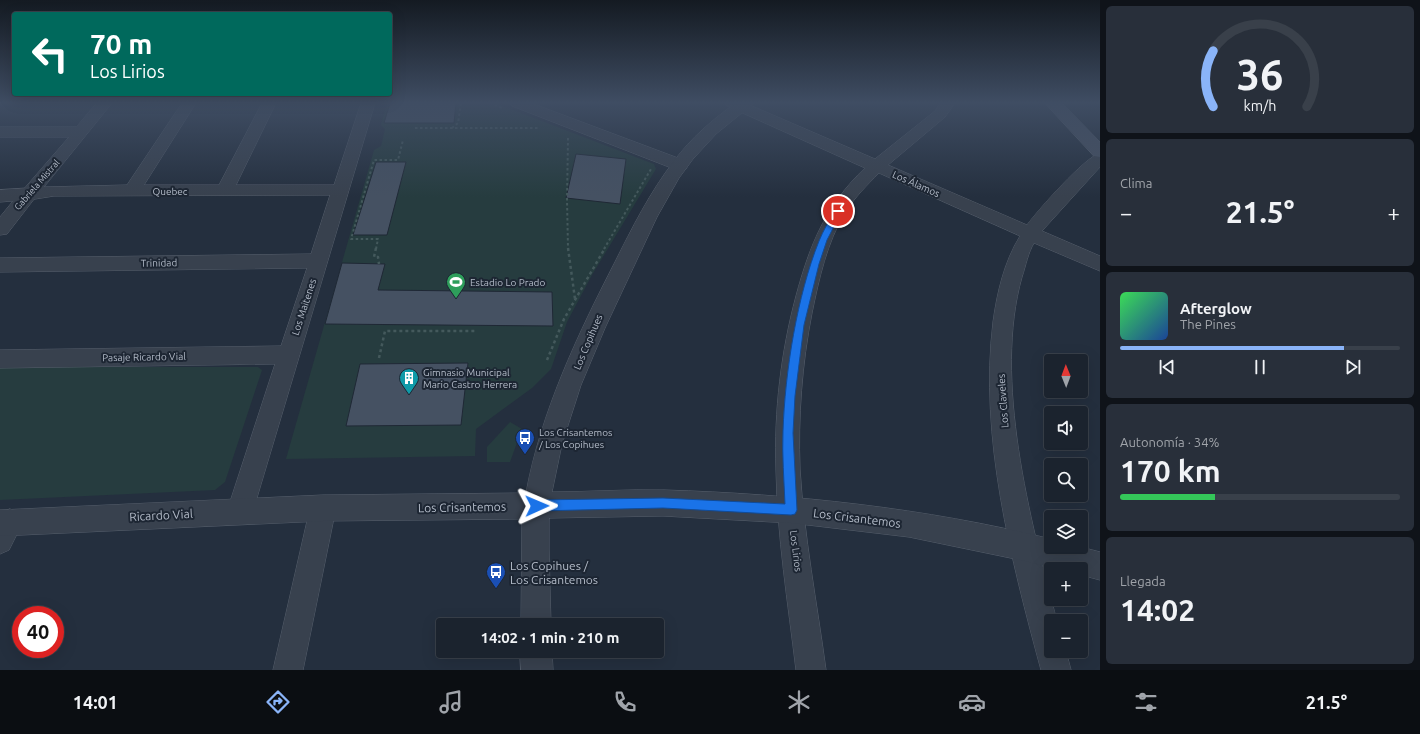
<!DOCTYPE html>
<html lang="es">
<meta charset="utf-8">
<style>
:root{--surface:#1b232e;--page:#282f3a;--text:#f1f3f6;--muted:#a0a4aa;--line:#39404a;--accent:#8ab4f8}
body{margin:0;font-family:Ubuntu,sans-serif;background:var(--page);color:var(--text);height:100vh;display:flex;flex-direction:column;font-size:15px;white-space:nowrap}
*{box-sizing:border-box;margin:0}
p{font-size:13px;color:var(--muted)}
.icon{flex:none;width:22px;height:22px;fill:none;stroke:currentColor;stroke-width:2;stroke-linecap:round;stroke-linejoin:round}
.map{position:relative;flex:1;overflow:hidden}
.details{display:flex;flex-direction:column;gap:6px;padding:6px;background:#0f1319;width:320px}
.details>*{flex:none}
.hud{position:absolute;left:12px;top:12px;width:380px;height:84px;border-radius:4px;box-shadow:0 4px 16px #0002,0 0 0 1px var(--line);background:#00695c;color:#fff;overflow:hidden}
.needle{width:26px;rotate:359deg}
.controls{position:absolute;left:1044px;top:354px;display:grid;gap:8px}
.controls a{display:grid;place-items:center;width:44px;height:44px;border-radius:4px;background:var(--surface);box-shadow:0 4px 16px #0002,0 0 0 1px var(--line);font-size:20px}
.speed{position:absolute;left:12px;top:606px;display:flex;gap:8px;font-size:20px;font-weight:700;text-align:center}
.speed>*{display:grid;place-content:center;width:52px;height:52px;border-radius:50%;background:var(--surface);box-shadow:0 4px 16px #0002,0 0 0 1px var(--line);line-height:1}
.speed .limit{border:6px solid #d22;background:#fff;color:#111}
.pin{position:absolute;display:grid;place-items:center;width:34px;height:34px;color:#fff;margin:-17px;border:2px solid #fff;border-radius:50%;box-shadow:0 1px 4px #0007}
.me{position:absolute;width:44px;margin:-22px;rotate:89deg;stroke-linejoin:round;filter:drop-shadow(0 0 3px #0008)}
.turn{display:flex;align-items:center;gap:14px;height:84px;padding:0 12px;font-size:18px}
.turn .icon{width:52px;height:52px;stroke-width:2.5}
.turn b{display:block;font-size:28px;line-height:34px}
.big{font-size:30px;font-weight:700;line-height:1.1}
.details .tile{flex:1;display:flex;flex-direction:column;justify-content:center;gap:6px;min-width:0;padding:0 14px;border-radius:6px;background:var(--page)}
.details .dial{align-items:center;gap:0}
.dial svg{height:104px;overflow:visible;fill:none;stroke:var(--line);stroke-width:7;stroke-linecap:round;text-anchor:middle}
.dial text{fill:var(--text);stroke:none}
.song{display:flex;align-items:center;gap:12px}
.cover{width:48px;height:48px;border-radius:6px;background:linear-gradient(135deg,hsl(130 70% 55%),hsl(220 70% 35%))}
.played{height:4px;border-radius:2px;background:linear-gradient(90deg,var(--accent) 80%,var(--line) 80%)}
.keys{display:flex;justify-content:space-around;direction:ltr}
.heat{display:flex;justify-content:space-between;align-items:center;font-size:22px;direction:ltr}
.charge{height:6px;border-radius:3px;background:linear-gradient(90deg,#34c759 34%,var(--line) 0)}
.trip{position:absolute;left:436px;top:618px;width:228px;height:40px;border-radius:4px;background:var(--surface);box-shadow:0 4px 16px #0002,0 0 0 1px var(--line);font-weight:700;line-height:40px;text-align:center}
.dock{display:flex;height:64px;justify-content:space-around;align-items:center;background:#0b0e12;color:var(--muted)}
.dock .icon{width:28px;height:28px}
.dock .selected{color:var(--accent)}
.dock b{font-size:18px;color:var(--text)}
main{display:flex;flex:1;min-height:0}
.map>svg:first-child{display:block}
</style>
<main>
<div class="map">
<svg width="1100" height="670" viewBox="0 0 1100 670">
<rect width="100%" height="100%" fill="#242f3e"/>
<g fill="#263c3f">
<polygon points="387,103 495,103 654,164 656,169 592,275 567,322 551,369 532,388 476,429 475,456 286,459 374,150 381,146 385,129 381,125"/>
<polygon points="0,367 258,367 262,370 225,482 215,490 0,500"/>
<polygon points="510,422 522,429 510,462 487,462 487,447"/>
</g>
<g fill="#455162" stroke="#1f2835">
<polygon points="390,103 456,103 454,123 384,123"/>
<polygon points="576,154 626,159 620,204 566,198"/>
<polygon points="376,162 406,162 387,235 353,235"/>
<polygon points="342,263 385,264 378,290 552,292 553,326 325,324"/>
<polygon points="468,363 461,425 346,426 360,364"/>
</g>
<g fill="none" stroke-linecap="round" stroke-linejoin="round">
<g stroke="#565f6c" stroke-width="1">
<g id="minor">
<polygon points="97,103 112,103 44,187 127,185 182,103 196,103 144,185 219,185 262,103 276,103 236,185 334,185 361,103 375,103 253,511 249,520 240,524 231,520 227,511 275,364 0,368 0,350 281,346 307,268 0,272 0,258 311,254 330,195 54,196 29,200 23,198 20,194 23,190 69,137 0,137 0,127 76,127"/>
<polygon points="510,103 531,103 686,161 688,165 686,169 680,170 674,169 512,106"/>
<path d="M725,103H745L875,159L935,111L940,103H955L945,117L888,165L1027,225C1038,210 1085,157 1100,153V167L1042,231L1100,256V271L1034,243C1028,253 1026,265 1022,277C993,379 1030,520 1057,621H1051V651H1066L1071,670H1041C1011,559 979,437 993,322C997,293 1004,262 1020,236L879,173C867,185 854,198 845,213C827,242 819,279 812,313C802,364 798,417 800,469C804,536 817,603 826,670H796C788,603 777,536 776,469C774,411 781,352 796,296C810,244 826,205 865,168L727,106Z"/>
<polygon points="323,496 332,499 336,508 303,670 273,670 310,508 314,499"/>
<polygon points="10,509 19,513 23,522 9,550 0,554 0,514"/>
</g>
</g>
<g stroke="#565f6c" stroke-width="1">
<g id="tertiary">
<path d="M736,103H754L716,134L693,159L679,178L657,217L605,328L581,385L562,444L552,492C589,492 627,489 664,490C794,494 925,508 1051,539V547H1081L1100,552V580L1081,575V569H1056L1025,561L909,537L791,523L663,516L549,518V549L551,625H521L522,519L323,521L0,536V510L323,495L526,493C541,412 577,336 615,262C632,228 650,192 674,161C691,138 713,119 736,103Z"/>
<polygon points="29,188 35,190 38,194 7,234 0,235 0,217 13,201 0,202 0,190"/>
<polygon points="520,651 552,651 553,670 521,670"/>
</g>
</g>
<g stroke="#565f6c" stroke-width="1">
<polygon id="secondary" points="1045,103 1062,103 1100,142 1100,157 1094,156"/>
</g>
<g stroke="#44595c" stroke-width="2" stroke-dasharray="2.5 2.5" stroke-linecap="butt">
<polyline points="490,103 502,108"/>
<polyline points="415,128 540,128"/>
<polyline points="452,128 458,123 461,103"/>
<polyline points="568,138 567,199 568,249"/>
<polyline points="376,249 378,239 351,239 374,160 398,160 403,140"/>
<polyline points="604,249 651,169"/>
</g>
<g stroke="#44595c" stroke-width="2.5" stroke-dasharray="3 3" stroke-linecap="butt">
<polyline points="376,248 374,257 378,257 379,264"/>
<polyline points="568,248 575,299"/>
<polyline points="379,358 385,331 477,331"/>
<polyline points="547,360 564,319 605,248"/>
</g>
<use href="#minor" fill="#38414e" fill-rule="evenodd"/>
<use href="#tertiary" fill="#38414e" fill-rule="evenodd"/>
<use href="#secondary" fill="#465061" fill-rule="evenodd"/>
</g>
<linearGradient id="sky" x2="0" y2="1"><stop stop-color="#141a22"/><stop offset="0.52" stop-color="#3f4d63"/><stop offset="1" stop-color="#3f4d63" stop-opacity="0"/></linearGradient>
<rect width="1100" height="197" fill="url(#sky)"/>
<path fill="#1a73e8" stroke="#114b97" d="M838,209L842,211L827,240L819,264L804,325L795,396L793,433L797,510L795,514L791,515L663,508L537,511L533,510L531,506L533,502L537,500L663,498L785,504C784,480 782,455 783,431C785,372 797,296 819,241C823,231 829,221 834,211Z"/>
<defs>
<g id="stadium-pin" transform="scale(1)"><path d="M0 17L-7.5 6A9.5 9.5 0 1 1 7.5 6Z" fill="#2e9e5b" stroke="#1d2633"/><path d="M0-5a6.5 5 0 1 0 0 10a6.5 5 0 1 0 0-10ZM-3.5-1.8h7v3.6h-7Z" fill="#fff"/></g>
<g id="building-pin" transform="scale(1)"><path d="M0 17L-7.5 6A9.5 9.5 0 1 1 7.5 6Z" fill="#0f9aa8" stroke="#1d2633"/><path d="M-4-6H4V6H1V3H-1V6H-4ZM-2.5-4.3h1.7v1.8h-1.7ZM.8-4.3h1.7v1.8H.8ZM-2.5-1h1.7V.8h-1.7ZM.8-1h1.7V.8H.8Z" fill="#fff"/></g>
<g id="bus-pin" transform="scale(1)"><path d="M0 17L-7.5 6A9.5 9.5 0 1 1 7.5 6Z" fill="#1a4fb4" stroke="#1d2633"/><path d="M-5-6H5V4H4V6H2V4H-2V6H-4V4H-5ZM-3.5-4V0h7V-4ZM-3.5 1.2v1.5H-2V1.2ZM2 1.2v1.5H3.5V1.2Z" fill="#fff"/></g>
</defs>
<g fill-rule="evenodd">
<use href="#stadium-pin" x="456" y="282"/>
<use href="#building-pin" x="409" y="378"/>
<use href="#bus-pin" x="525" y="438"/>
<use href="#bus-pin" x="496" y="572"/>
</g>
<g text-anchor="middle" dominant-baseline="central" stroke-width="4" stroke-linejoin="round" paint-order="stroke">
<g font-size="9" fill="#b4bcc9" stroke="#1d2633">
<text transform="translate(37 185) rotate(-49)">Gabriela Mistral</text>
</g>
<g font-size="10" fill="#b4bcc9" stroke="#1d2633">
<text transform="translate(916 184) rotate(24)">Los Álamos</text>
<text x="170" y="191">Quebec</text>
<text transform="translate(159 263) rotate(-1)">Trinidad</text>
<text transform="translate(304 307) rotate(-72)">Los Maitenes</text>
<text transform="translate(588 342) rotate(-67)">Los Copihues</text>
<text transform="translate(144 357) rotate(-1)">Pasaje Ricardo Vial</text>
<text transform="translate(1003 401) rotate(-94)">Los Claveles</text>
<text transform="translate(796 551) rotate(83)">Los Lirios</text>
</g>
<g font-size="10" fill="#b4bcc9" stroke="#1d2633" text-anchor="start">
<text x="470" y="282">Estadio Lo Prado</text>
<text x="423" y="372">Gimnasio Municipal<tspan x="423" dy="12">Mario Castro Herrera</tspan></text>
<text x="539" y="432">Los Crisantemos<tspan x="539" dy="12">/ Los Copihues</tspan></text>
</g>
<g font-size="12" fill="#b4bcc9" stroke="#1d2633">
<text transform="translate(462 507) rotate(-1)">Los Crisantemos</text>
<text transform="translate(161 515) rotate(-3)">Ricardo Vial</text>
<text transform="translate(857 518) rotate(7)">Los Crisantemos</text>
</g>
<g font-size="12" fill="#b4bcc9" stroke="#1d2633" text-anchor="start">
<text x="510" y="565">Los Copihues /<tspan x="510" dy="14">Los Crisantemos</tspan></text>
</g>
</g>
</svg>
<div class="controls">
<a><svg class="needle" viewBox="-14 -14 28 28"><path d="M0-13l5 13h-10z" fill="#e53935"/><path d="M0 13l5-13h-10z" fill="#a0a4aa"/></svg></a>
<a><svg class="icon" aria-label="sound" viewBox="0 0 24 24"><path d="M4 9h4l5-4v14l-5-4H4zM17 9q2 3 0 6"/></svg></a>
<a><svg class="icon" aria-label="search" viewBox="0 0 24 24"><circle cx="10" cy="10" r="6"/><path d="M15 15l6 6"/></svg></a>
<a><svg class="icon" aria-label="layers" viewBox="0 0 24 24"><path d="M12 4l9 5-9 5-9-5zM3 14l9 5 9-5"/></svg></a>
<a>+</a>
<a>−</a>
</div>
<div class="speed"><div class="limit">40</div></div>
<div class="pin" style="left:838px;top:211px;background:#d93025"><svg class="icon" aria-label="arrive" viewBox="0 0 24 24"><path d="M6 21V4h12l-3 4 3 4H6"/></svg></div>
<svg class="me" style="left:537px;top:506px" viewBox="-20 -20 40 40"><path d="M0-17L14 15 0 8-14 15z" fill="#1a73e8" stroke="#fff" stroke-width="4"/></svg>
<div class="trip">14:02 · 1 min · 210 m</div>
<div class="hud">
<div class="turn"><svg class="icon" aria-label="left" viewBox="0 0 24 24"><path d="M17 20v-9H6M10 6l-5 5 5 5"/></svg><div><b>70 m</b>Los Lirios</div></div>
</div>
</div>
<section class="details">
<div class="tile dial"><svg viewBox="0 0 100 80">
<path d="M14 69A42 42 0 1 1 86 69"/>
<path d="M14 69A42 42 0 0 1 14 26" stroke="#8ab4f8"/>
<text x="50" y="56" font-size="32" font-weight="700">36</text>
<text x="50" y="72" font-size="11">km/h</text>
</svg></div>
<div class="tile"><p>Clima</p>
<div class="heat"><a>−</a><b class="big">21.5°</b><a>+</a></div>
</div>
<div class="tile">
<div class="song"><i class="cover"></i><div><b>Afterglow</b><p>The Pines</p></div></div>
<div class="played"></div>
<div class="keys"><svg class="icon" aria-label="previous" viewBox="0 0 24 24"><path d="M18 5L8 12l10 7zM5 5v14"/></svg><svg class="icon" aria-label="pause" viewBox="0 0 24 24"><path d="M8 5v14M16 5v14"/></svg><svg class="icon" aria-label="next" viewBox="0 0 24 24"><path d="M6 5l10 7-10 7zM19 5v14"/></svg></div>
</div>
<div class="tile"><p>Autonomía · 34%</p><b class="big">170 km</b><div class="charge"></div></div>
<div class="tile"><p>Llegada</p><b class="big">14:02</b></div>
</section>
</main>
<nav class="dock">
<b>14:01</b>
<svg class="icon selected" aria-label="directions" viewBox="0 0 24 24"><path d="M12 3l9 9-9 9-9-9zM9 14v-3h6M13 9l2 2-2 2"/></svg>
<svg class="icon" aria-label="music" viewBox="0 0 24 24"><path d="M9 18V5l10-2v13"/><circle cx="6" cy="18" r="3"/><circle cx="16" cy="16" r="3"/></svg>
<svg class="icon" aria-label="phone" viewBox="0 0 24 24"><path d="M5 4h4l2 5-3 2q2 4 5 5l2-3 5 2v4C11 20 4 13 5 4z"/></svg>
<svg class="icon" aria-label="climate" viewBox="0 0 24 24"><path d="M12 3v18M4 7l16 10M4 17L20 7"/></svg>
<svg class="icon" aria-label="car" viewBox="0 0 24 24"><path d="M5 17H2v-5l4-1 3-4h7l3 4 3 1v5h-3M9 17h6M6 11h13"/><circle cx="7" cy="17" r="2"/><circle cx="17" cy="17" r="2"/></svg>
<svg class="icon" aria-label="filters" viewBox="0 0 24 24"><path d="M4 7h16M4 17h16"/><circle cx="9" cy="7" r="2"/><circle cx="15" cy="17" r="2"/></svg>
<b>21.5°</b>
</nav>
